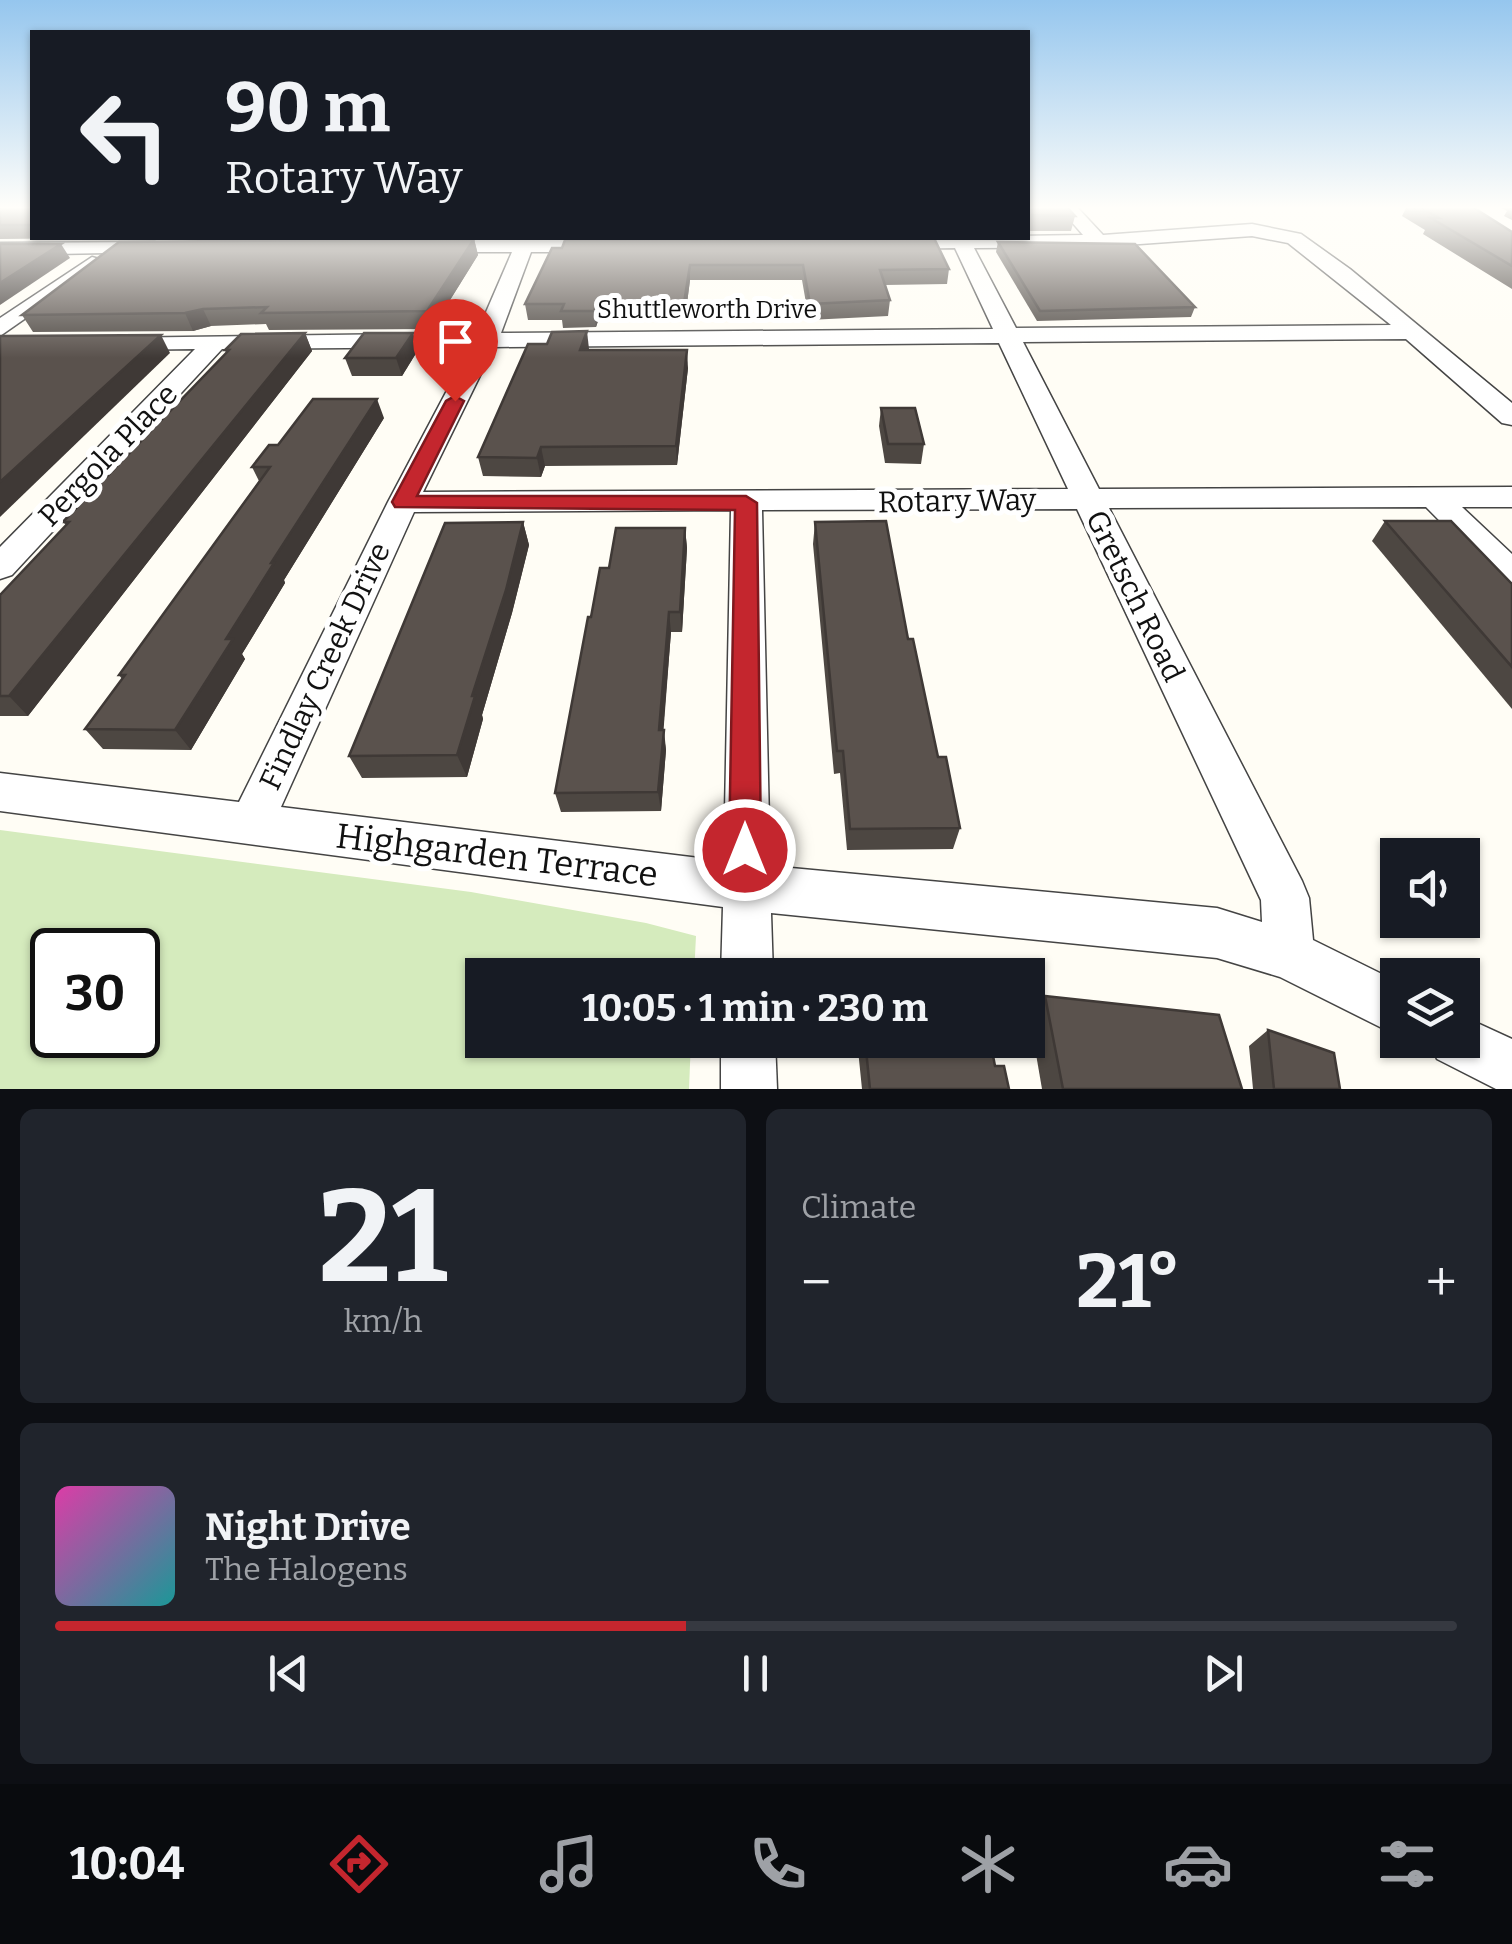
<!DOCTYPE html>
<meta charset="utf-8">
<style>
:root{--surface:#171b24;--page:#20242c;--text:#f1f3f6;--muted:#9ea1a6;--line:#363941;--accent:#c4262e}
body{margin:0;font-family:Bitter,serif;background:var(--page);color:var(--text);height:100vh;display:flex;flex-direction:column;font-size:38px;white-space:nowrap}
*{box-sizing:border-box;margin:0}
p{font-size:32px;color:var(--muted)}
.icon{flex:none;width:55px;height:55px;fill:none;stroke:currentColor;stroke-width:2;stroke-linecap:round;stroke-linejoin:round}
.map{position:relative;height:1089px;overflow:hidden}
.side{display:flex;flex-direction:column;gap:20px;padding:20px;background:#0d0f14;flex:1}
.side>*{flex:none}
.hud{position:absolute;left:30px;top:30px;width:1000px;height:210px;border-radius:0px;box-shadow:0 2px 8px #0004;background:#171b24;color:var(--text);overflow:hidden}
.controls{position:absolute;left:1380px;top:838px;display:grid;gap:20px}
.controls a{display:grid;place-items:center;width:100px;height:100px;border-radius:0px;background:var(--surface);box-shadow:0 2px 8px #0004;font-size:50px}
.speed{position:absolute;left:30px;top:928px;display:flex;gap:20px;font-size:50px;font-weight:700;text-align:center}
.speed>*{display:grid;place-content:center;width:130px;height:130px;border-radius:50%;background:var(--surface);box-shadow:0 2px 8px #0004;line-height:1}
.speed .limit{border:5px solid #111;border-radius:15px;background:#fff;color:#111}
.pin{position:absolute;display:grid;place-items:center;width:85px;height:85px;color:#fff;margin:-102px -42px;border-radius:50% 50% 50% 0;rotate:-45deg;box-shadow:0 0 10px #0007}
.pin .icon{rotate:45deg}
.me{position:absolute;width:110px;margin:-55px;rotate:0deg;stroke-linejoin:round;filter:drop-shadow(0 0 8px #0008)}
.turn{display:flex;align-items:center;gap:35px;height:210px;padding:0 30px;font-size:45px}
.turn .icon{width:130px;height:130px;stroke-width:2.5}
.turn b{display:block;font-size:70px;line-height:85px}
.big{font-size:75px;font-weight:700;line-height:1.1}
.side .card{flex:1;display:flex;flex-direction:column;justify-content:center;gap:15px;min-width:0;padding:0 35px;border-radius:15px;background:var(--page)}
.side .dial{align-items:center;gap:0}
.dial b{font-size:130px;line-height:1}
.song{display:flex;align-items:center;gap:30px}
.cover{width:120px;height:120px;border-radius:15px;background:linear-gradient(135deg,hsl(320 70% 55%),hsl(180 70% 35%))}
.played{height:10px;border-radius:5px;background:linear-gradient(90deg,var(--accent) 45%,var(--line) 45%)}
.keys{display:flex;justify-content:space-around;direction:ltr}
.heat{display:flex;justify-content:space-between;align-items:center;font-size:55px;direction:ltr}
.side .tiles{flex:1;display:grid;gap:20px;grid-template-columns:1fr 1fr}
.card:last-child{grid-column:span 2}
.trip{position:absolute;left:465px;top:958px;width:580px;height:100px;border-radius:0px;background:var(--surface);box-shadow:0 2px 8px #0004;font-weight:700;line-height:100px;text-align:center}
.tabs{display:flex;height:160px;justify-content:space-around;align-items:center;background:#090b0e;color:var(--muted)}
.tabs .icon{width:70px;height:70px}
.tabs .current{color:var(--accent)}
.tabs b{font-size:45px;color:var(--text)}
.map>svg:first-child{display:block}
</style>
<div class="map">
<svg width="1512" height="1089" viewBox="0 0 1512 1089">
<rect width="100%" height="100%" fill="#fffdf5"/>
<path fill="#d5ebbd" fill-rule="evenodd" d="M0,830L471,892L646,923L696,936L694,975H482V1040H691L689,1089H0ZM52,950H138V1035H52Z"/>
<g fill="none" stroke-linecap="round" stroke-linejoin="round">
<g stroke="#444" stroke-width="3">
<g id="minor">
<path d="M1058,206H1076L1103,235L1252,224L1301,234L1350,269L1512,403V425L1502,423L1406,339L1023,342L1099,489L1512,487V507H1462L1512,554V586L1500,582L1426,507L1109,508L1302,881L1309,898L1313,940L1398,982V1036L1280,977L1217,958L771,913L773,975H721L723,907L0,811V773L239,802L388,502L470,347L222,349L12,575L0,579V547L195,349L119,350L107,343L111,338L477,333L512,252H434L424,246L434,240H605L615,246L605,252H531L501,333L993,329L955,248L894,249L884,243L893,238L1083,235ZM1252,236L1288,243L1391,325L1016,328L974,248L1098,247ZM999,343L1068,489L423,492L494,347ZM1077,509L1261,900L1262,922L1217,908L770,866L762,510ZM731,510L724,861L281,807L414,512Z"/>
<polygon points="155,242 165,248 162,252 0,255 0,243"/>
<polygon points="92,257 99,259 99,267 0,336 0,318"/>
<polygon points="1462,1016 1512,1039 1512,1089 1496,1089 1437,1059 1429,1040 1462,1040"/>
<polygon points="721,1040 775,1040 777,1089 721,1089"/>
</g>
</g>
<use href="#minor" fill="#fff" fill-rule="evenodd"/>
</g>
<g fill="#4d4742">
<polygon points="0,206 32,206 32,238 100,238 0,239"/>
<polygon points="1028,206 1075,216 1071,231 1028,231"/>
<polygon points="1407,206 1471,206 1512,232 1512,289 1423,234 1425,230 1402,216"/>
<polygon points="1498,206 1512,206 1512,220 1504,216 1507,211"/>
<polygon points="474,239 478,255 432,329 269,330 266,324 211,326 193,331 33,332 22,315"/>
<polygon points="998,242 1195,307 1191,317 1037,321 996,252"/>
<polygon points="552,248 949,269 947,284 885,285 890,300 888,316 809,320 802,280 690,280 685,319 598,321 596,327 563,328 562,320 528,320 525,304"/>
<polygon points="305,333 312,351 28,716 0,716 0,595 66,525 63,522 226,353 225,350"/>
<polygon points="413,333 418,350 402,376 352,376 345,358"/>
<polygon points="589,350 688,368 677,465 545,466 541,477 483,476 478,457"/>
<polygon points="881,408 924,444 921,464 885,463 879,426"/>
<polygon points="384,418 284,580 285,583 242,654 245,659 191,750 103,749 85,729 122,679 119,675 259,481 252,467 278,445"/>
<polygon points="1385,521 1512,584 1512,709 1372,541"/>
<polygon points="523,522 529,545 512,613 482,715 483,719 467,777 362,778 349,756"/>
<polygon points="815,522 908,639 938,757 960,828 953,849 847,850 840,773 834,774 813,544"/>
<polygon points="685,528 687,548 682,632 671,632 663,730 666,750 661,811 561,812 555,793 591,617 609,568"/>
<polygon points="1045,996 1242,1089 1042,1089 1030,1019"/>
<polygon points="1268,1030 1340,1089 1253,1089 1249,1046"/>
<polygon points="857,1040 990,1040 995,1066 1009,1089 862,1089"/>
</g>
<g fill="#3f3936">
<polygon points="474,239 478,255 432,329 427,311"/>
<polygon points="61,244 70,258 0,305 0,283"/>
<polygon points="690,265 690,280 685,319 684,303"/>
<polygon points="596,305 598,321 596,327 594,311"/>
<polygon points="203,309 211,326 193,331 185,313"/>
<polygon points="587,331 589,349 580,350"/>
<polygon points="305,333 312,351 28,716 9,696"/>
<polygon points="413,333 418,350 402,376 396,358"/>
<polygon points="161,335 170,353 0,517 0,482"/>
<polygon points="687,350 688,368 677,465 676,446"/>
<polygon points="377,399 384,418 284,580 285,583 242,654 245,659 191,750 175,730 271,563"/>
<polygon points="541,447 545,466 541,477 537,458"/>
<polygon points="523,522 529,545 512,613 482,715 483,719 467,777 457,755 472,696"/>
<polygon points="685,528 687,548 682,632 680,612"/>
<polygon points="669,612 671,632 662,750 659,730"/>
<polygon points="664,730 666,750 661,811 658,792"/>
</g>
<g fill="#5a524d" stroke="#3f3936" stroke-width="2.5">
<rect x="0" y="206" width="32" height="19"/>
<polygon points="1028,206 1066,206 1075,216 1028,215"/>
<polygon points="1418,206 1471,206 1512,232 1512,266 1431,218 1439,218"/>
<polygon points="934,238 949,269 880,270 890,300 810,304 803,265 690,265 684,303 596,305 594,311 561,311 564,304 525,304 552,248 562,248 565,240"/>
<polygon points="474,239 427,311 261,313 267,307 203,309 185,313 22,315 119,242"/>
<polygon points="998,242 1135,244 1195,307 1040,311"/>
<polygon points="0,244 61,244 0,283"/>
<polygon points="587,331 580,350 687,350 676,446 541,447 537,458 478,457 528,344 547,344 552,332"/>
<polygon points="305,333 9,696 0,696 0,595 69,522 63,522 229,350 225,350 241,334"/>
<polygon points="364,333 413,333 396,358 345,358"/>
<polygon points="161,335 0,482 0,336"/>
<polygon points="313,399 377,399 271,563 274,563 226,639 233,639 175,730 85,729 125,675 119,675 270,467 252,467 269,445 278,445"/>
<polygon points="881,408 915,408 924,444 888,444"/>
<polygon points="886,521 908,639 913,639 938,757 946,757 960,828 850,829 843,751 837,751 815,522"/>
<polygon points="1385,521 1451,521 1512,584 1512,667"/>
<polygon points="523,522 506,590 472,696 475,696 457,755 349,756 445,523"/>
<polygon points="616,528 685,528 680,612 669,612 659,730 664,730 658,792 555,793 588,617 591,617 600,568 609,568"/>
<polygon points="976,965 978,975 858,975 857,967"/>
<polygon points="1045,996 1219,1015 1242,1089 1063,1089"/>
<polygon points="1268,1030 1334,1053 1340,1089 1274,1089"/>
<polygon points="865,1040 990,1040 995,1066 1004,1066 1009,1089 870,1089"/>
</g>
<linearGradient id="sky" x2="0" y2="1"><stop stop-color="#95c6ee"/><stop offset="0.58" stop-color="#fffefa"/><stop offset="1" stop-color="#fffefa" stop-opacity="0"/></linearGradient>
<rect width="1512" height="358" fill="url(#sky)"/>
<polygon fill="#c4262e" stroke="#7f191e" stroke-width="2.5" points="455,396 464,401 417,496 746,496 757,503 761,850 757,861 745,866 734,861 729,850 735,510 395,507 392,502 446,401"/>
<g text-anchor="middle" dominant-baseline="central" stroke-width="10" stroke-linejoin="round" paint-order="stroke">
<g font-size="25" fill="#111" stroke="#fff">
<text x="707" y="310">Shuttleworth Drive</text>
</g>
<g font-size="30" fill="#111" stroke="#fff">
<text transform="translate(108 455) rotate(-46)">Pergola Place</text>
<text transform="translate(957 501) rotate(-1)">Rotary Way</text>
<text transform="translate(1135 596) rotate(64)">Gretsch Road</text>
<text transform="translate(325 666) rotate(-65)">Findlay Creek Drive</text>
</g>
<g font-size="35" fill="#111" stroke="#fff">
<text transform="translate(497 855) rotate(7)">Highgarden Terrace</text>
</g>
</g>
</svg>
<div class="controls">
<a><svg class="icon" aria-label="sound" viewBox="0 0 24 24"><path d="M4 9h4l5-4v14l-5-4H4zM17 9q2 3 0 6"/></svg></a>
<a><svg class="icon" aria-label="layers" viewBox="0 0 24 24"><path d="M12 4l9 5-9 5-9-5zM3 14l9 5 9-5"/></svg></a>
</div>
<div class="speed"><div class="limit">30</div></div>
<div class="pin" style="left:455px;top:401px;background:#d93025"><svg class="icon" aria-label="arrive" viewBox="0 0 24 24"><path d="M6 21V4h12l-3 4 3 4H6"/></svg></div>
<svg class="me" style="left:745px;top:850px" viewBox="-20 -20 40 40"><circle r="17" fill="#c4262e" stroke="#fff" stroke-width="3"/><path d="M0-11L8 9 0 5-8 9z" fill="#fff"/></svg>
<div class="trip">10:05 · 1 min · 230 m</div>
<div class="hud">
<div class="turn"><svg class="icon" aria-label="left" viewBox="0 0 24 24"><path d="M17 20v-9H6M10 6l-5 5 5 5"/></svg><div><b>90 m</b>Rotary Way</div></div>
</div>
</div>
<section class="side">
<div class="tiles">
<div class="card dial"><b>21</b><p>km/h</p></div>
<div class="card"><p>Climate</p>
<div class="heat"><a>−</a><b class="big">21°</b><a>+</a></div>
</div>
<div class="card">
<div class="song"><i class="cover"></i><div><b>Night Drive</b><p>The Halogens</p></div></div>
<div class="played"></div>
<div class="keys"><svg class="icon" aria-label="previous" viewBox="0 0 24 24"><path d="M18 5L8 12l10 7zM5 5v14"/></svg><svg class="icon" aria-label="pause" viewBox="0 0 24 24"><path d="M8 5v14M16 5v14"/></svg><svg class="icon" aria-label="next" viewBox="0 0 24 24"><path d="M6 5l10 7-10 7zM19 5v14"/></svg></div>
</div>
</div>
</section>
<nav class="tabs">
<b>10:04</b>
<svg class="icon current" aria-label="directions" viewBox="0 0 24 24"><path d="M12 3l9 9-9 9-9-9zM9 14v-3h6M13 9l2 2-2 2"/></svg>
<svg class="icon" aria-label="music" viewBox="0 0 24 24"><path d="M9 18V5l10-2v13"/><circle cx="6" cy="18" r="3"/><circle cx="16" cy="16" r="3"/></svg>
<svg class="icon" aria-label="phone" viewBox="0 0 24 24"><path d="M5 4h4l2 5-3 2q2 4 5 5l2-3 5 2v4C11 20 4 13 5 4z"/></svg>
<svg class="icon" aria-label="climate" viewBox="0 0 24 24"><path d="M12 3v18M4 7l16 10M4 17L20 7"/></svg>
<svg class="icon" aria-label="car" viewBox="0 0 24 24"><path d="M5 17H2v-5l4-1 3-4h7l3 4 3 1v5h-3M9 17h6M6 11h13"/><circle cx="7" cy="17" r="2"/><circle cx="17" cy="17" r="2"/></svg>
<svg class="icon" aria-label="filters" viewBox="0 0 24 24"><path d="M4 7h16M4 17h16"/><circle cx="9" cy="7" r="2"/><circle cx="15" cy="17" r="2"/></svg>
</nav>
